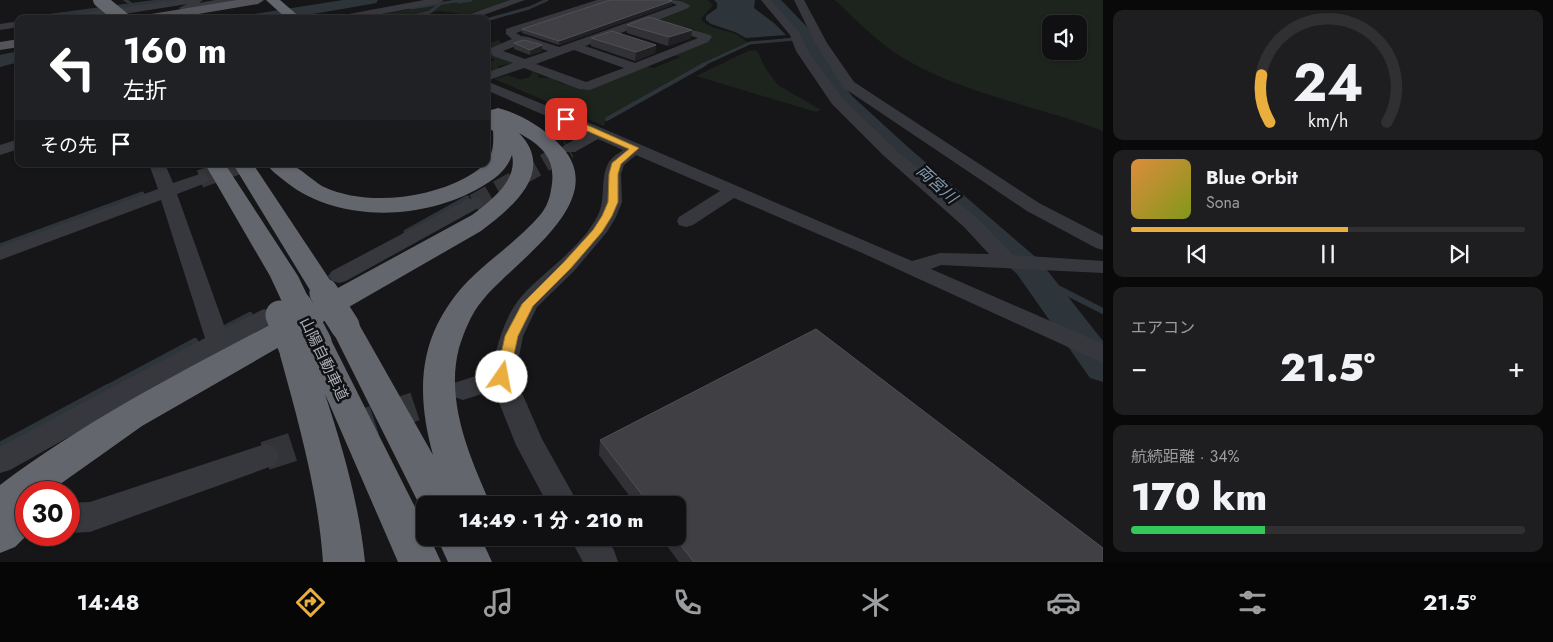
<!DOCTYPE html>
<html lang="ja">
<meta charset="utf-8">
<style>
:root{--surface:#101012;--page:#1e1e20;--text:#f1f3f6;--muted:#9c9d9f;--line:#303032;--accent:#e9ae3e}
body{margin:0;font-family:Jost,"Noto Sans JP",sans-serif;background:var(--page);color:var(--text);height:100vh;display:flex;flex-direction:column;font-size:19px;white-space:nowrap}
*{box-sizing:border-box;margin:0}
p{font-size:16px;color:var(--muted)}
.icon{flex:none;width:28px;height:28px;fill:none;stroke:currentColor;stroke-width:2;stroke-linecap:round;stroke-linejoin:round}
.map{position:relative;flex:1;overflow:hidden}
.drawer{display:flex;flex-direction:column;gap:10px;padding:10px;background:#09090a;width:450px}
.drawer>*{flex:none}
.top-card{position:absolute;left:15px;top:15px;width:475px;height:152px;border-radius:10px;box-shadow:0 1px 4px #0004,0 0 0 1px var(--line);background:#202124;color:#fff;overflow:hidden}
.fabs{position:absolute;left:1042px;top:15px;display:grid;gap:10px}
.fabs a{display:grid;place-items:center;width:45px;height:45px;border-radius:10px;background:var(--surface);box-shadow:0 1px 4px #0004,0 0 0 1px var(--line);font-size:25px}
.speed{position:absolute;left:15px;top:481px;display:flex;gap:10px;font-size:25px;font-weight:700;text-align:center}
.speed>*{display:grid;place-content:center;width:65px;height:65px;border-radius:50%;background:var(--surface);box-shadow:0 1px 4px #0004,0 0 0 1px var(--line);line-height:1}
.speed .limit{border:8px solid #d22;background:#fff;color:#111}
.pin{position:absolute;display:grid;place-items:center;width:42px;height:42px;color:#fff;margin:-21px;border-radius:10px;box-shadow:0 2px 8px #0006}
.me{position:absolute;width:55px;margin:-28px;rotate:12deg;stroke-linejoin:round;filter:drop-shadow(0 0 4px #0008)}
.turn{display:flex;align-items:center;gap:18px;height:105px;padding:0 25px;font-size:22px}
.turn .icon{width:65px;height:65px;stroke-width:2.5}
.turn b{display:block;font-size:35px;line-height:42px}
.then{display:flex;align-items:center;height:48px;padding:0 25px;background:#0003;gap:10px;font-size:19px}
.big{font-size:38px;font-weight:800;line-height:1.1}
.drawer .tile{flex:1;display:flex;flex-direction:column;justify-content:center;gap:8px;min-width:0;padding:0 18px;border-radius:10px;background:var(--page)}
.drawer .dial{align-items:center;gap:0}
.dial svg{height:130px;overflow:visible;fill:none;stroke:var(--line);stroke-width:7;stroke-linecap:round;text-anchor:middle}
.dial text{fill:var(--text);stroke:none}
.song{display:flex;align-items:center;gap:15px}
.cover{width:60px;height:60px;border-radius:8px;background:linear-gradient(135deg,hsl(30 70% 55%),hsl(70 70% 35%))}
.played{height:5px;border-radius:2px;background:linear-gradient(90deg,var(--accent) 55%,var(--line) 55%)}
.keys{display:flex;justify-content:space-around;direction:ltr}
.heat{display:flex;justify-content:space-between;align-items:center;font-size:28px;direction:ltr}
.charge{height:8px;border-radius:4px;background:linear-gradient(90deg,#34c759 34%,var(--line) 0)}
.trip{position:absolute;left:416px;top:496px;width:270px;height:50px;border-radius:10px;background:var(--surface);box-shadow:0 1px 4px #0004,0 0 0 1px var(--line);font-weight:800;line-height:50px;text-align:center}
.tab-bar{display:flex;height:80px;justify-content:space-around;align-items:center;background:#060607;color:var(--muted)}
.tab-bar .icon{width:35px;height:35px}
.tab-bar .current{color:var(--accent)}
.tab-bar b{font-size:22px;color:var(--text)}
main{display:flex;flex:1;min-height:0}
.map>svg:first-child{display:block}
</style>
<main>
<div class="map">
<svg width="1103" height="562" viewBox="0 0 1103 562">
<rect width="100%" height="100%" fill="#161618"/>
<g fill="#1d231d" fill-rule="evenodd">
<polygon points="473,0 513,0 455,18 453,17 462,14 439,11 409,19 355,19 439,4 429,12 439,5"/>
<path d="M674,0H708L713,5L701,19C708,29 724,29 735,34C740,36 744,40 749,43L692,69L605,122L604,126L494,79L508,75C520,80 519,81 531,76L532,71L539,75L538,78H551L561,83L592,89L647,66L654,68L680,57L674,55L708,40L693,29L656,20L688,6L687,3Z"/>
<path d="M835,0H1103V131C1038,106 966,95 905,59C879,44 857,21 835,0ZM1051,24H1079V51H1051Z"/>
<polygon points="499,40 502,45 496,46 516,63 498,66 498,69 486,75 486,64 495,60 486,56 486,44"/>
<polygon points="755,50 758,52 766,69 778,85 821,110 816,112 696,76 748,51"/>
</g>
<polygon fill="#2d353b" points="714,0 755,0 754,8 774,23 786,35 746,38 735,32 711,24 706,20 706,16 717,8 717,3"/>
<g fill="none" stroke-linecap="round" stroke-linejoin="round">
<g stroke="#2d353b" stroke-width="3">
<polyline points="125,0 130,3"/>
<polyline points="459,2 471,0"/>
<polyline points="411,8 463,0"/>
<polyline points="403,19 430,12 440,4"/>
<polyline points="486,20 529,8 547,0"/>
<polyline points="702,65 750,43 806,38"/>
</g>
<polyline stroke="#2d353b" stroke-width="4" points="607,119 705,64"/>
<g stroke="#2d353b" stroke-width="5">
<polyline points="406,232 467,198"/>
<polyline points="0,246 142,194"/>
</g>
<g stroke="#2d353b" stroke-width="6">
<polyline points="1036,277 1103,311"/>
<polyline points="221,330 250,315"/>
<polyline points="105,389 195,341"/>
</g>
<polyline stroke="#2d353b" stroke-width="8" points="0,446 108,388"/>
<g fill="#2d353b" fill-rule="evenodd">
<polygon points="154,0 193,0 191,3 186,4 84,19 41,19 43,16 49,14"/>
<polygon points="343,0 378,0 376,3 371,4 284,19 246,19 248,16 254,14"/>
<polygon points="766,0 781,0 810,30 836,74 852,96 909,148 1039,260 1103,341 1103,382 1090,378 1017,274 891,158 838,104 817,76 797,36"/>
<polygon points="19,51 19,62 0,67 0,55"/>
</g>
<g stroke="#333438" stroke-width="18" stroke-dasharray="18 9" stroke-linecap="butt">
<polyline points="200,179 242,164"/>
<polyline points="474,203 569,149"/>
</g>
<polyline stroke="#333438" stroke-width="29" stroke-dasharray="29 14" stroke-linecap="butt" points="265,456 450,395"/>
<g fill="#37383d" fill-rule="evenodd">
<polygon points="178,0 203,0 199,3 215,0 238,0 233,3 184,11 179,8 187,4 93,19 55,19 60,16"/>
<polygon points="424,0 444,0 439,3 356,19 333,19 338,16"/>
<polygon points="510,0 525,0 472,19 456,19"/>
<path d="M597,0H612L516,33L521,36L528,37L559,47L677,5L664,0C673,0 684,0 690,6L688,8L658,20L710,35L712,37L708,42L590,90L579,89L524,68L486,81V73L513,63L493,56L489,50L491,48L512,39L506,34V29ZM648,23L698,38L635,63L585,46ZM524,43L548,51L525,59L503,51ZM574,50L624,68L586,82L536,64Z"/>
<path d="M761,0H771L799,32L808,51L842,98L896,150L978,219L1013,255L1103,261V273L941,265L931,269L1103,344V363L860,252L734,198L693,225L686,227L679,225L677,221L679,217L720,191L636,155L624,165L621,174L622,202L616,217L607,232L574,271L537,307L523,336L515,377L542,439L579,505H548L516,445L494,390L463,400L454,397L450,390L454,383L491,371C497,347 504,317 521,297C545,270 579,250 597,217C607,200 599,179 609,162C612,157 619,153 623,150L598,139L575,152H563L561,149L563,146L586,133L486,90V81L604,129L912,261L940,253L989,254L964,227L884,156L832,104L796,51L790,35Z"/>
<polygon points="794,0 804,0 827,43 854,82 1039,203 1103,236 1103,250 1096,248 1027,211 844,88 815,43"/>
<polygon points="19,21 19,27 0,30 0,24"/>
<polygon points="19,139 19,149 0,155 0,145"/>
<polygon points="149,164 165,164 173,183 200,174 206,175 209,179 206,183 177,194 225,328 264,309 272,311 275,317 272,323 10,470 0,473 0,447 205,338 161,200 0,260 0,247 158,189"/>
<polygon points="474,198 480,199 483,203 480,207 346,281 339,283 332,281 328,276 332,271 468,199"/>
<polygon points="265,444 275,447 279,456 275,465 90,532 69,533 69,503 90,502"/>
<polygon points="570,538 605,538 614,550 618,562 583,562"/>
</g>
<g fill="#54555c" fill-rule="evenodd">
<polygon points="237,0 264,0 258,4 169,19 139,19 145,15"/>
<polygon points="19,39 19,47 0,50 0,42"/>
</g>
<g fill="#64666e" fill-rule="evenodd">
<polygon points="266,0 280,0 302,19 287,19"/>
<path d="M498,108C518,113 542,127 557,142C618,199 513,261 482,301C471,314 464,332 459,348C445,401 470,458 491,505H425V516L330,326L334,319L345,316L356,319L433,455C421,411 417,366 437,325C445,309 456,293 468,281C491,258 520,239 541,214C546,208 550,198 551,190C557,160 544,147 519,133C557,172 511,208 481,231L142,426L49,492H26L27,535L15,547L0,553V485C90,417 191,367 290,314L284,306L270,276L205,164H225L298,276L311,303L316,300L233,164H253L336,289L472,215C490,201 518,181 512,155C507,170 495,179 481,187C425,220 339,224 286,182C279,176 271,171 267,164C273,164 283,162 289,164C298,166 314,182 324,187C365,206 426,199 465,178C487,165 495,158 493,131L486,126V112L489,113L491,110Z"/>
<path d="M317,331L328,334L332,342L425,527V538H430L441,562H398L325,394C343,449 359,504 365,562H323C318,491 299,424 280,355L285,347L296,343L303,346L302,342L306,334Z"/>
<polygon points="437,538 481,538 492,562 448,562"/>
</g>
<polyline stroke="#64666e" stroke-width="14" points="100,0 123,19"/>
<g stroke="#64666e" stroke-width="29">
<polyline points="324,293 345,326"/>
<polyline points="298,306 317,342"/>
<polyline points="280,315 296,355"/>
</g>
</g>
<g fill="#323236">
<polygon points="672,5 559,45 522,33 522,29"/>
<polygon points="627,25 691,38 668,46 627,33"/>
<polygon points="591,38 656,45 655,53 635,61 591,46"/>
<polygon points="514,43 542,51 530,55 514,49"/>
<polygon points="600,440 1103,562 679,562 661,538 678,538 678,505 636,505 599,455"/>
</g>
<g fill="#212124">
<polygon points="672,1 672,5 559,45 559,41"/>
<polygon points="692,30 691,38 668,46 669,37"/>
<polygon points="542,45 542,51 530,55 530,50"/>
<polygon points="656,45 655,53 635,61 636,52"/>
</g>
<g fill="#3f3f44" stroke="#4f5156">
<polygon points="610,0 668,0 672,1 559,41 522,29"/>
<polygon points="649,17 692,30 669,37 627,25"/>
<polygon points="612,31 656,45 636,52 591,38"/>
<polygon points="524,40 542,45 530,50 514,43"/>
<polygon points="816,329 1103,548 1103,562 694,562 675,538 678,538 678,505 650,505 600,440"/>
</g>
<polygon fill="#e9ae3e" stroke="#977128" points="564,117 569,117 639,148 621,164 618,174 618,202 612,216 602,232 571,268 533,306 518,336 509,377 507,381 502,382 498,381 496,377 505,336 522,304 563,263 593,230 602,216 608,202 609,174 612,163 629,149 564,121"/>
<g text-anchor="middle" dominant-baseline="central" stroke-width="5" stroke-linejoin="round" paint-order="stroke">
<g font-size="15" fill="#a9adb7" stroke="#111113">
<text transform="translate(324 359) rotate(64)">山陽自動車道</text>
</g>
<g font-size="16" font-style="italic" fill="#829bb1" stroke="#111113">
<text transform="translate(937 184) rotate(42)">両宮川</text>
</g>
</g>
</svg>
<div class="fabs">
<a><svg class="icon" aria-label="sound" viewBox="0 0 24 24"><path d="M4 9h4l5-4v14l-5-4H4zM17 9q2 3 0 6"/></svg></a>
</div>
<div class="speed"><div class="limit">30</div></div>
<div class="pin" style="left:566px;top:119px;background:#d93025"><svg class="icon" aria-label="arrive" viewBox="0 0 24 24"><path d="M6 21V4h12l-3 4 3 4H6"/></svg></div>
<svg class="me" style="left:502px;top:377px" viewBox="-20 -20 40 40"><circle r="19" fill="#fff"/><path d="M0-13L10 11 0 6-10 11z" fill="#e9ae3e"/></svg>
<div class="trip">14:49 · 1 分 · 210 m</div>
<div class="top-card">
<div class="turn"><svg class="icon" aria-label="left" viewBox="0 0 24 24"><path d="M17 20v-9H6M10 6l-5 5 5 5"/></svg><div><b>160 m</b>左折</div></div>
<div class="then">その先<svg class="icon" aria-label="arrive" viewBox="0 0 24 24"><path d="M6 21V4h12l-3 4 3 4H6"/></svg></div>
</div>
</div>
<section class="drawer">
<div class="tile dial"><svg viewBox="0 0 100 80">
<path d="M14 69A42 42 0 1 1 86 69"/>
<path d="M14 69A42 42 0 0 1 9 40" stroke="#e9ae3e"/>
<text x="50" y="56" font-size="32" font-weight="700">24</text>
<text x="50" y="72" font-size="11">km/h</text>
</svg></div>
<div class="tile">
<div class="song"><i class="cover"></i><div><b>Blue Orbit</b><p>Sona</p></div></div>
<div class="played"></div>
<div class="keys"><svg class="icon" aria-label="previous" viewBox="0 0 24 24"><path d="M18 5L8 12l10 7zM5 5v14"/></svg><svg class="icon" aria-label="pause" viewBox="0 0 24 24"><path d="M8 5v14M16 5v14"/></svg><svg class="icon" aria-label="next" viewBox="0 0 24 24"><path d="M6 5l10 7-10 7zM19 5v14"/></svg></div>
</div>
<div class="tile"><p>エアコン</p>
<div class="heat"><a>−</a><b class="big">21.5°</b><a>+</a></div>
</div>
<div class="tile"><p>航続距離 · 34%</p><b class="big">170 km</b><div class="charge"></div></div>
</section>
</main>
<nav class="tab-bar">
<b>14:48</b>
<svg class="icon current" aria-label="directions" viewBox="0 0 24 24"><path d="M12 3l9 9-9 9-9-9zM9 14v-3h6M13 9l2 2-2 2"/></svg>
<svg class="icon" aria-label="music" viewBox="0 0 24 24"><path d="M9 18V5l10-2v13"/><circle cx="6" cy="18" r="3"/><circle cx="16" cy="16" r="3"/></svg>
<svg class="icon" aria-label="phone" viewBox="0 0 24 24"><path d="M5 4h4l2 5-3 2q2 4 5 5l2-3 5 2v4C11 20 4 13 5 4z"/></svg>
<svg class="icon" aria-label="climate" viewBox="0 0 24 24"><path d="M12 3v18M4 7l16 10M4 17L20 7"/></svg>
<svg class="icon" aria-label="car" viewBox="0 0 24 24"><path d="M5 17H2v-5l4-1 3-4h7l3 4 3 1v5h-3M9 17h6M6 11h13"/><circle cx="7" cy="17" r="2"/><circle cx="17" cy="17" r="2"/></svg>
<svg class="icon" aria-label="filters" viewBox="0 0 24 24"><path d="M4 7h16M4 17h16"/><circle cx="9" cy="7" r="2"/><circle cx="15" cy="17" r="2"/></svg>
<b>21.5°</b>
</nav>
